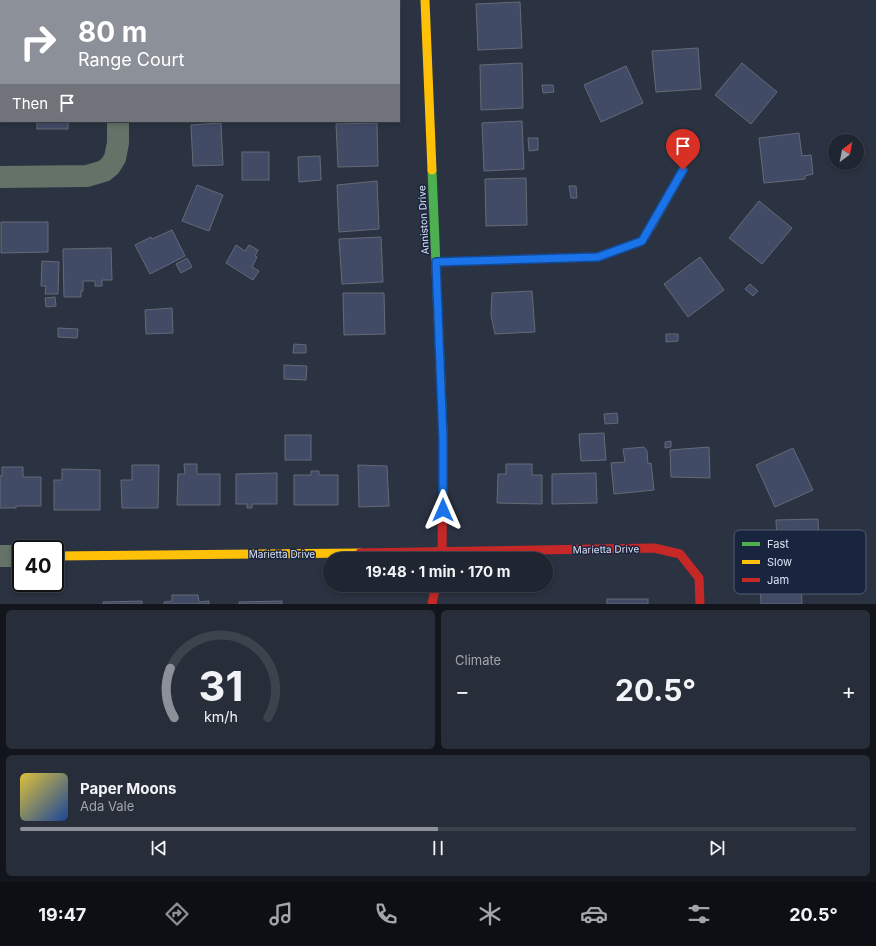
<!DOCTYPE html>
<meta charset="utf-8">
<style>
:root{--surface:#202631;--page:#282e39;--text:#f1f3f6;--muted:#a2a5ab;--line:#3d434d;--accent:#8c9099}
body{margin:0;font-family:Inter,sans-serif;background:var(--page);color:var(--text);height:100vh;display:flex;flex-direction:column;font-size:15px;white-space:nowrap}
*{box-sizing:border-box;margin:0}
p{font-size:13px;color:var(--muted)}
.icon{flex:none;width:22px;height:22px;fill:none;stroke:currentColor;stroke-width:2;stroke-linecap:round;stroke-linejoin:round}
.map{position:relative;height:604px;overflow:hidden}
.panel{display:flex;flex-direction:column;gap:6px;padding:6px;background:#12151b;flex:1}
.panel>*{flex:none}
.banner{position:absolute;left:0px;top:0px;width:400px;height:122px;box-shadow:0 2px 6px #0003,0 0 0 1px var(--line);background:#8c9099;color:#fff;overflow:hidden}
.needle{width:26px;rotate:32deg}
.fabs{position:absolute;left:828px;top:134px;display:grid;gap:8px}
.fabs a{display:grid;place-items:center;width:36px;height:36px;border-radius:50%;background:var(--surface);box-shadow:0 2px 6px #0003,0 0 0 1px var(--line);font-size:20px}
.speed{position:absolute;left:12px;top:540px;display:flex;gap:8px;font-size:20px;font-weight:700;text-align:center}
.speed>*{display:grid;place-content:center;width:52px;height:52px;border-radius:50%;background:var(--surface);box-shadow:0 2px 6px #0003,0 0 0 1px var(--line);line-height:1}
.speed .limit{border:2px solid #111;border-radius:6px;background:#fff;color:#111}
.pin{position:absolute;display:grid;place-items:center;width:34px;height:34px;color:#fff;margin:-41px -17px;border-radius:50% 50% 50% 0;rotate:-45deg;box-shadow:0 0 4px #0007}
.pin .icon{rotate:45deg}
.me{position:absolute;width:44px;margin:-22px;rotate:0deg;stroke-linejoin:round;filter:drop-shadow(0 0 3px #0008)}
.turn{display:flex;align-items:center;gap:14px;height:84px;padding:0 12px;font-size:18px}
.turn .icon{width:52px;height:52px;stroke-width:2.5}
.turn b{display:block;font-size:28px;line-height:34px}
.then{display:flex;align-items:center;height:38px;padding:0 12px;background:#0003;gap:8px;font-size:15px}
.big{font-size:30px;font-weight:700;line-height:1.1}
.panel .widget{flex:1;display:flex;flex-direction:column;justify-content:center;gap:6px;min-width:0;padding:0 14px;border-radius:6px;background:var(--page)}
.panel .dial{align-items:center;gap:0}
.dial svg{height:104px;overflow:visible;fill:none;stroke:var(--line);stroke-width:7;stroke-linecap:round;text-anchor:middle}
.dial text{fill:var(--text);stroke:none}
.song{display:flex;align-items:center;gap:12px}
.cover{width:48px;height:48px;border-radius:6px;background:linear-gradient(135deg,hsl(50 70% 55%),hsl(220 70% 35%))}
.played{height:4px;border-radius:2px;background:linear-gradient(90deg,var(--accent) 50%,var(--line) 50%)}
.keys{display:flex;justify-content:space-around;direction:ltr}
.heat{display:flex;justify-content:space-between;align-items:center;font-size:22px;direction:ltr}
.panel .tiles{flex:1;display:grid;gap:6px;grid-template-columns:1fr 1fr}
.widget:last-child{grid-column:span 2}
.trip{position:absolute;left:323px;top:552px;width:230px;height:40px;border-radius:20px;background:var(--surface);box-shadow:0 2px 6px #0003,0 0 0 1px var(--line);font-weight:700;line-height:40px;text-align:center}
.dock{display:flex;height:64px;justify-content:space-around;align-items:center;background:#0d0f14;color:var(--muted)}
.dock .icon{width:28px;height:28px}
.dock .active{color:var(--accent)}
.dock b{font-size:18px;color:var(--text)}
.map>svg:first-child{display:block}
</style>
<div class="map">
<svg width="876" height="604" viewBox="0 0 876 604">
<rect width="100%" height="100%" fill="#2b3241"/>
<g fill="#424b66" stroke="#646a77">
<rect x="20" y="0" width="45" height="1"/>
<rect x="162" y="0" width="31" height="1"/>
<polygon points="371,0 371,1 338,1 358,0"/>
<polygon points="520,2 522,48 478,50 476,4"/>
<polygon points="698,48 701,89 656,92 652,51"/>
<polygon points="522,63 523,108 481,110 480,65"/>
<polygon points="742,63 777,92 751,124 715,95"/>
<polygon points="626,66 643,103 601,122 584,85"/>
<polygon points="542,85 553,85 554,92 543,93"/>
<rect x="37" y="121" width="31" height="8"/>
<polygon points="522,121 524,169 484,171 482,123"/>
<polygon points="221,123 223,165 193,166 191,125"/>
<polygon points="377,123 378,166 338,167 336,124"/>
<polygon points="799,133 802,156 811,155 813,174 805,176 805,179 764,183 759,138"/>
<polygon points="528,138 538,138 538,150 529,151"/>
<rect x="242" y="152" width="27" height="28"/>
<polygon points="320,156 321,180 299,182 298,157"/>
<polygon points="526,178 527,225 486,226 485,179"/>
<polygon points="377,181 379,229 339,232 337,185"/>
<polygon points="197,185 223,195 209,231 182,221"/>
<polygon points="569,186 576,186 577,198 571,198"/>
<polygon points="759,201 792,228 762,264 729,238"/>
<polygon points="1,222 48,222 48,252 1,253"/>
<polygon points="172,230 185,256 150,274 135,245 151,237 152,239"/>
<polygon points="381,237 383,282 342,284 339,239"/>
<polygon points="236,245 245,251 249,245 258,250 255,256 257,257 252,267 259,271 253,280 226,263"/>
<polygon points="111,248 112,280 102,280 102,286 95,286 95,281 83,281 83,291 81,291 81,297 64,297 63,249"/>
<polygon points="700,257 724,290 688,317 664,284"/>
<polygon points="187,258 192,267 181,273 176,264"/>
<polygon points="42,261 59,262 58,294 45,294 46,286 41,286"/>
<polygon points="750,284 758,291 753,296 745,289"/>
<polygon points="532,291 535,332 495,334 491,315 492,293"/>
<polygon points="343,293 384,293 385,334 344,335"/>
<polygon points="55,297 56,306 46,307 45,298"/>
<polygon points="172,308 173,333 146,334 145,310"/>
<polygon points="58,328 78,329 77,338 58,337"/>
<polygon points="666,334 678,334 678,341 666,342"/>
<polygon points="294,344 306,345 306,353 293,353"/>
<polygon points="284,365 307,366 306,380 284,379"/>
<polygon points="617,413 618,423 605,424 604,414"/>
<polygon points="604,433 606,460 581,461 579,434"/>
<rect x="285" y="435" width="26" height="25"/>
<polygon points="671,441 671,447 665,448 665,442"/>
<polygon points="644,447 647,451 648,464 651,463 654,490 614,494 611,463 625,462 623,449"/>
<polygon points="709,447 710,478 671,477 670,450"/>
<polygon points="793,448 813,490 775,507 756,465"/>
<polygon points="184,464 197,464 197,474 220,474 220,505 177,505 178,474 185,474"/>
<polygon points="506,464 532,464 532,475 542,475 542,504 497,503 498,474 506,474"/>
<polygon points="132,465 159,465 158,508 122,508 121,480 132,480"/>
<polygon points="358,465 387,466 389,506 359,507"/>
<polygon points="2,467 23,467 23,477 41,477 41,506 16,506 16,508 0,508 0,476 2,476"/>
<polygon points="62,469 100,470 100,510 54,510 54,480 62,480"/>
<polygon points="311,471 319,471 319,475 338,475 338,505 294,505 294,475 311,475"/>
<polygon points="277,473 277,504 252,504 252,508 247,508 247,504 236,504 236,474"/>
<polygon points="596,473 597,503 552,504 552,474"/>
<polygon points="818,519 820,565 778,566 776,520"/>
<polygon points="801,579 802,604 761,604 760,581"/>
<polygon points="172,595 198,595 199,602 209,601 209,604 164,604 164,602 172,601"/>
<rect x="607" y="599" width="41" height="5"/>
<polygon points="142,601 142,604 103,604 103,602"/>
<polygon points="282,601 282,604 239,604 239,602"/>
</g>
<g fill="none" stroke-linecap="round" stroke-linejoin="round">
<g stroke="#657268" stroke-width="22">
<polyline points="114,0 114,1"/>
<polyline points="0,177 87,176 104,171 110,166 115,158 118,143 118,121"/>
<polyline points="0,556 21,556"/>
</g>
<polyline stroke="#4caf50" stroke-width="9" points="432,170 443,433"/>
<g stroke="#ffc107" stroke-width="9">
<polyline points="425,0 432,170"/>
<polyline points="650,228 683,170"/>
<polyline points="55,556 360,553"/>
</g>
<g stroke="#c62828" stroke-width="9">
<polyline points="436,262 598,257 642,241 650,228"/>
<polyline points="360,553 654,548 680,554 699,578 700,604"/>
<polyline points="442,559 443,433"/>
<polyline points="432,604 436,585"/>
</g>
</g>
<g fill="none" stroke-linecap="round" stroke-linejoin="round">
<g stroke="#114b97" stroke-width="10">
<polyline id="route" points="443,510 443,440 436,262 598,257 642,241 683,170"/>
</g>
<use href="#route" stroke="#1a73e8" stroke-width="7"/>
</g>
<g text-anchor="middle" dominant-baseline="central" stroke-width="3" stroke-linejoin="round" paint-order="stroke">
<g font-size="10" fill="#dae3f4" stroke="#19243e">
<text transform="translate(423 220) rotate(-93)">Anniston Drive</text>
<text transform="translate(606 549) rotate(-1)">Marietta Drive</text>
<text x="282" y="554">Marietta Drive</text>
</g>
</g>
<rect x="734" y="530" width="132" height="64" rx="6" fill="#19243e" stroke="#535d75" stroke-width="1"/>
<rect x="742" y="542" width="18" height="4" fill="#4caf50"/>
<rect x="742" y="560" width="18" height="4" fill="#ffc107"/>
<rect x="742" y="578" width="18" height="4" fill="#c62828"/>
<g font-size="11" fill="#dae3f4">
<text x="767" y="548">Fast</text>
<text x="767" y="566">Slow</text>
<text x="767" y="584">Jam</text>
</g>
</svg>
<div class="fabs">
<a><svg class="needle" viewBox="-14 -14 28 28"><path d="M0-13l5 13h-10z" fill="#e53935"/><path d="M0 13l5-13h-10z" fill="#a2a5ab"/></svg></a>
</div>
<div class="speed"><div class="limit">40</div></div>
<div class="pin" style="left:683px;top:170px;background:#d93025"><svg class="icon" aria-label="arrive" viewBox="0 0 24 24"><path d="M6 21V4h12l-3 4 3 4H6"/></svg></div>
<svg class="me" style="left:443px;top:510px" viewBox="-20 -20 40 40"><path d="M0-17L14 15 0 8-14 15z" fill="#1a73e8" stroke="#fff" stroke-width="4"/></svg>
<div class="trip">19:48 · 1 min · 170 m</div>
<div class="banner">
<div class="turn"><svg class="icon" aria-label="right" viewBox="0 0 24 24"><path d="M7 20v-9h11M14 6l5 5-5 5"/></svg><div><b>80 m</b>Range Court</div></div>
<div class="then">Then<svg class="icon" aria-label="arrive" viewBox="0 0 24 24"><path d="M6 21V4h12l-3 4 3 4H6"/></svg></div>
</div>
</div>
<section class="panel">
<div class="tiles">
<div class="widget dial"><svg viewBox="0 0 100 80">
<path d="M14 69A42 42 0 1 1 86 69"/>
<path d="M14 69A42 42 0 0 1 11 31" stroke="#8c9099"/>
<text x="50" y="56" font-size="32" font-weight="700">31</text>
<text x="50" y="72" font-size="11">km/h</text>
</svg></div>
<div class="widget"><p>Climate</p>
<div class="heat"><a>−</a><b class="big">20.5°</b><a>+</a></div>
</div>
<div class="widget">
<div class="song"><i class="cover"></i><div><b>Paper Moons</b><p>Ada Vale</p></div></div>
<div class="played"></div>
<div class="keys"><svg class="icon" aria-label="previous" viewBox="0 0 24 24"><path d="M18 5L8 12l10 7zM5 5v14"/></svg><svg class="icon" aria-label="pause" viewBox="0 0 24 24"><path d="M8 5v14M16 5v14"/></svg><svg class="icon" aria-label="next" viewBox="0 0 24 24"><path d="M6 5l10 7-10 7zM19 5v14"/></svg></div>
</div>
</div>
</section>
<nav class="dock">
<b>19:47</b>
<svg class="icon active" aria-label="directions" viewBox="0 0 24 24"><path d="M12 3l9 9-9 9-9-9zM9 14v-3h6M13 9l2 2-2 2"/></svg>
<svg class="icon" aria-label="music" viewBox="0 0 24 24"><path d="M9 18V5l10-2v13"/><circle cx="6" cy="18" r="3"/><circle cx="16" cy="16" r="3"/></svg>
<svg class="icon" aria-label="phone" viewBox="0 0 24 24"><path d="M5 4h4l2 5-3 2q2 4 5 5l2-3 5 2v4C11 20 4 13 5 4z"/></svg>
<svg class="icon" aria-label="climate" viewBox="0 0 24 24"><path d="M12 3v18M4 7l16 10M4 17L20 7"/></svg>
<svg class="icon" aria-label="car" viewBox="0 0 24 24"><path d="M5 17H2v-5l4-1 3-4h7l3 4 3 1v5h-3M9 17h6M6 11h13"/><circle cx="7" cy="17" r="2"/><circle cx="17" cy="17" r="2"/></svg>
<svg class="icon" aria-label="filters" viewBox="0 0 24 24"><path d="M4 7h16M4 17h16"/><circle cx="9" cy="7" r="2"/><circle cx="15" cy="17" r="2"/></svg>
<b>20.5°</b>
</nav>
